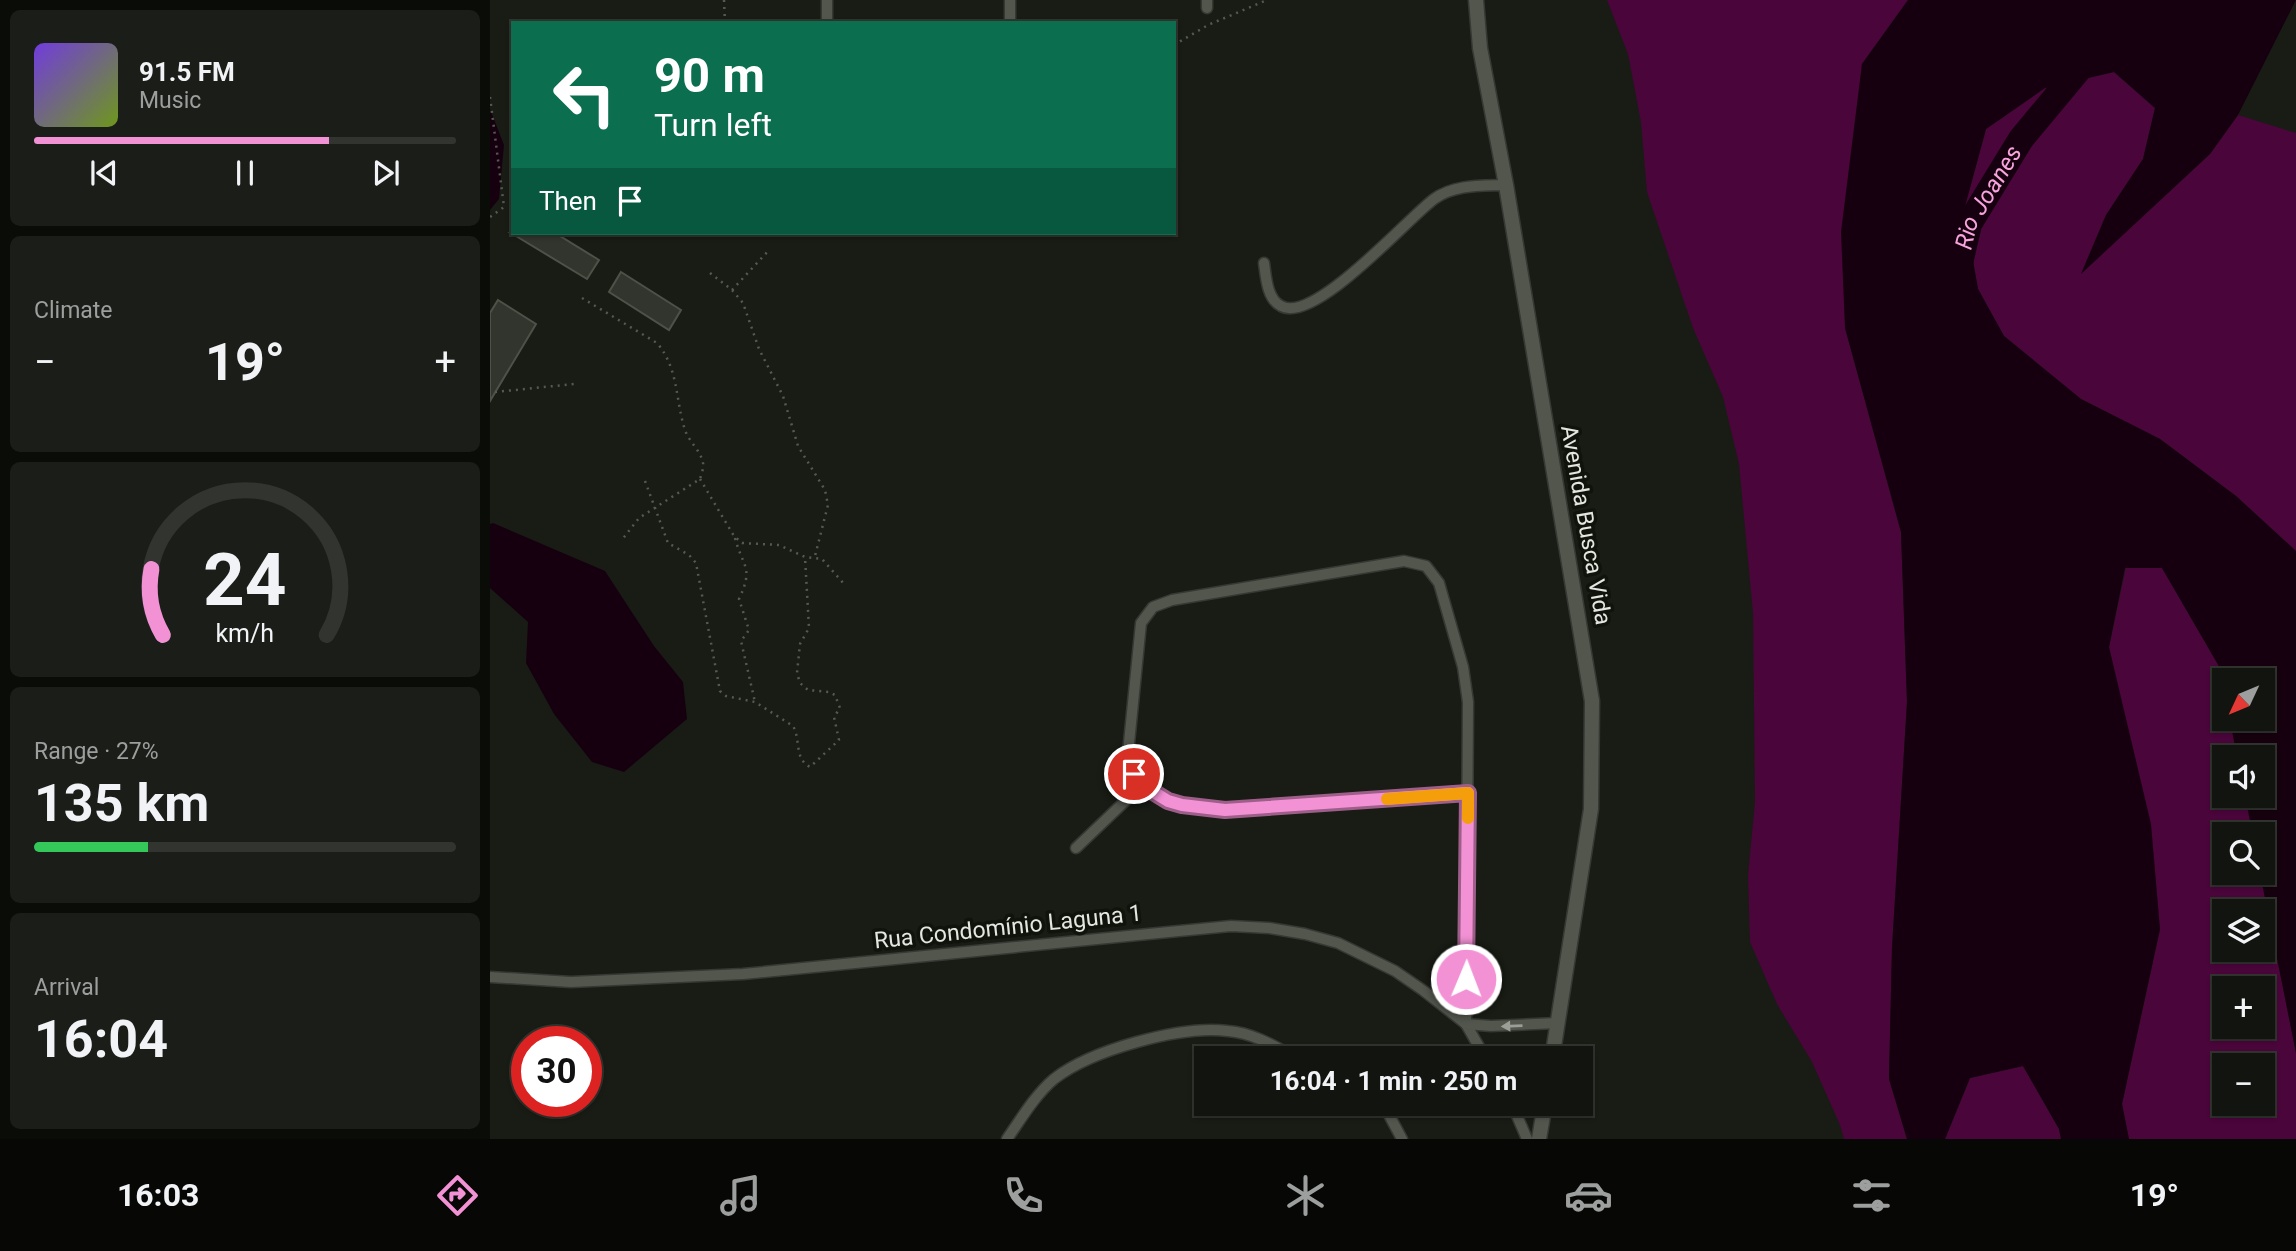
<!DOCTYPE html>
<meta charset="utf-8">
<style>
:root{--surface:#12150f;--page:#1b1e18;--text:#f1f3f6;--muted:#9c9f9e;--line:#31342f;--accent:#f391d5}
body{margin:0;font-family:Roboto,sans-serif;background:var(--page);color:var(--text);height:100vh;display:flex;flex-direction:column;font-size:26px;white-space:nowrap}
*{box-sizing:border-box;margin:0}
p{font-size:23px;color:var(--muted)}
.icon{flex:none;width:38px;height:38px;fill:none;stroke:currentColor;stroke-width:2;stroke-linecap:round;stroke-linejoin:round}
.map{position:relative;flex:1;overflow:hidden}
.drawer{display:flex;flex-direction:column;gap:10px;padding:10px;background:#0a0c08;width:490px}
.drawer>*{flex:none}
.top-card{position:absolute;left:21px;top:21px;width:665px;height:214px;border-radius:0px;box-shadow:0 2px 5px #0004,0 0 0 2px var(--line);background:#0b6e4f;color:#fff;overflow:hidden}
.needle{width:46px;rotate:226deg}
.tools{position:absolute;left:1722px;top:668px;display:grid;gap:14px}
.tools a{display:grid;place-items:center;width:63px;height:63px;border-radius:0px;background:var(--surface);box-shadow:0 2px 5px #0004,0 0 0 2px var(--line);font-size:35px}
.speed{position:absolute;left:21px;top:1026px;display:flex;gap:14px;font-size:35px;font-weight:700;text-align:center}
.speed>*{display:grid;place-content:center;width:91px;height:91px;border-radius:50%;background:var(--surface);box-shadow:0 2px 5px #0004,0 0 0 2px var(--line);line-height:1}
.speed .limit{border:10px solid #d22;background:#fff;color:#111}
.pin{position:absolute;display:grid;place-items:center;width:60px;height:60px;color:#fff;margin:-30px;border:4px solid #fff;border-radius:50%;box-shadow:0 2px 7px #0007}
.me{position:absolute;width:77px;margin:-38px;rotate:1deg;stroke-linejoin:round;filter:drop-shadow(0 0 5px #0008)}
.turn{display:flex;align-items:center;gap:24px;height:147px;padding:0 28px;font-size:32px}
.turn .icon{width:91px;height:91px;stroke-width:2.5}
.turn b{display:block;font-size:49px;line-height:60px}
.then{display:flex;align-items:center;height:66px;padding:0 28px;background:#0003;gap:14px;font-size:26px}
.big{font-size:52px;font-weight:700;line-height:1.1}
.drawer .card{flex:1;display:flex;flex-direction:column;justify-content:center;gap:10px;min-width:0;padding:0 24px;border-radius:10px;background:var(--page)}
.drawer .dial{align-items:center;gap:0}
.dial svg{height:182px;overflow:visible;fill:none;stroke:var(--line);stroke-width:7;stroke-linecap:round;text-anchor:middle}
.dial text{fill:var(--text);stroke:none}
.song{display:flex;align-items:center;gap:21px}
.cover{width:84px;height:84px;border-radius:10px;background:linear-gradient(135deg,hsl(260 70% 55%),hsl(80 70% 35%))}
.played{height:7px;border-radius:4px;background:linear-gradient(90deg,var(--accent) 70%,var(--line) 70%)}
.keys{display:flex;justify-content:space-around;direction:ltr}
.heat{display:flex;justify-content:space-between;align-items:center;font-size:38px;direction:ltr}
.charge{height:10px;border-radius:5px;background:linear-gradient(90deg,#34c759 27%,var(--line) 0)}
.trip{position:absolute;left:704px;top:1046px;width:399px;height:70px;border-radius:0px;background:var(--surface);box-shadow:0 2px 5px #0004,0 0 0 2px var(--line);font-weight:700;line-height:70px;text-align:center}
.dock{display:flex;height:112px;justify-content:space-around;align-items:center;background:#070806;color:var(--muted)}
.dock .icon{width:49px;height:49px}
.dock .on{color:var(--accent)}
.dock b{font-size:32px;color:var(--text)}
main{display:flex;flex:1;min-height:0}
.map>svg:first-child{display:block}
</style>
<main>
<section class="drawer">
<div class="card">
<div class="song"><i class="cover"></i><div><b>91.5 FM</b><p>Music</p></div></div>
<div class="played"></div>
<div class="keys"><svg class="icon" aria-label="previous" viewBox="0 0 24 24"><path d="M18 5L8 12l10 7zM5 5v14"/></svg><svg class="icon" aria-label="pause" viewBox="0 0 24 24"><path d="M8 5v14M16 5v14"/></svg><svg class="icon" aria-label="next" viewBox="0 0 24 24"><path d="M6 5l10 7-10 7zM19 5v14"/></svg></div>
</div>
<div class="card"><p>Climate</p>
<div class="heat"><a>−</a><b class="big">19°</b><a>+</a></div>
</div>
<div class="card dial"><svg viewBox="0 0 100 80">
<path d="M14 69A42 42 0 1 1 86 69"/>
<path d="M14 69A42 42 0 0 1 9 40" stroke="#f391d5"/>
<text x="50" y="56" font-size="32" font-weight="700">24</text>
<text x="50" y="72" font-size="11">km/h</text>
</svg></div>
<div class="card"><p>Range · 27%</p><b class="big">135 km</b><div class="charge"></div></div>
<div class="card"><p>Arrival</p><b class="big">16:04</b></div>
</section>
<div class="map">
<svg width="1806" height="1139" viewBox="0 0 1806 1139">
<rect width="100%" height="100%" fill="#181c14"/>
<g fill="#4a053b" fill-rule="evenodd">
<polygon points="1117,0 1418,0 1372,64 1355,328 1411,532 1417,702 1402,948 1399,1079 1417,1139 1354,1139 1350,1125 1322,1062 1287,1004 1260,942 1258,875 1265,802 1263,613 1249,464 1233,397 1203,328 1157,192 1151,122 1138,54"/>
<polygon points="1624,72 1665,108 1653,159 1616,215 1592,272 1720,154 1748,115 1806,133 1806,551 1746,496 1670,439 1591,399 1514,336 1488,289 1474,210 1496,129 1555,88"/>
<path d="M1636,567L1672,568L1730,668L1734,691V719H1740L1747,758H1734V796H1755L1763,835H1734V873H1770L1806,1053V1139H1639L1632,1104L1670,929L1619,647ZM1734,912H1773V950H1734ZM1734,989H1773V1027H1734ZM1734,1066H1773V1104H1734Z"/>
<polygon points="1533,1066 1569,1129 1571,1139 1455,1139 1480,1078"/>
</g>
<g fill="#16000f">
<polygon points="1418,0 1806,0 1748,115 1720,154 1591,274 1616,215 1653,159 1665,108 1624,72 1555,88 1496,129 1474,210 1488,289 1514,336 1591,399 1670,439 1746,496 1806,551 1806,1053 1770,873 1773,873 1773,835 1763,835 1755,796 1773,796 1773,758 1747,758 1740,719 1773,719 1773,681 1734,681 1734,691 1730,668 1672,568 1635,568 1619,647 1661,824 1670,929 1632,1104 1639,1139 1571,1139 1569,1129 1533,1066 1480,1078 1455,1139 1417,1139 1399,1079 1402,948 1417,702 1411,532 1355,328 1351,232 1372,64"/>
<polygon points="0,109 14,145 9,199 0,210"/>
<polygon points="3,523 115,571 164,646 193,682 197,719 134,772 102,762 64,714 36,663 38,622 0,588 0,524"/>
</g>
<g fill="none" stroke-linecap="round" stroke-linejoin="round">
<path stroke="#16000f" stroke-width="26" id="s1" d="M1470,263L1479,224L1531,139L1600,56"/>
</g>
<g fill="#31352d" stroke="#4d5148" stroke-width="2">
<polygon points="21,233 65,233 109,260 97,279"/>
<polygon points="131,272 191,310 179,330 119,292"/>
<polygon points="8,300 46,324 0,401 0,313"/>
</g>
<g fill="none" stroke-linecap="round" stroke-linejoin="round">
<g stroke="#353833" stroke-width="13">
<g id="minor">
<polyline points="520,0 520,23"/>
<polyline points="717,0 717,8"/>
<polyline points="337,23 337,0"/>
<path d="M774,263C776,277 777,299 791,306C824,325 918,218 944,199C965,184 991,186 1016,185"/>
<polyline points="586,848 652,785"/>
<polyline points="0,977 81,982 253,974 689,931 741,926 779,928 815,934 848,943 905,971 934,991 976,1024 996,1059"/>
<path d="M976,1024L978,702L973,667L949,583L936,566L914,561L682,600L663,607L651,623L638,753C642,777 658,793 681,802C723,817 775,808 819,805C872,801 925,797 978,793"/>
<polyline points="976,1024 1001,1026 1068,1023"/>
<polyline points="888,1104 898,1113 912,1139"/>
<polyline points="1022,1104 1037,1139"/>
<path d="M517,1139C531,1119 545,1095 564,1079C601,1050 691,1025 738,1031C764,1033 786,1047 808,1059"/>
</g>
</g>
<g stroke="#353833" stroke-width="17">
<g id="tertiary">
<polyline points="986,0 990,48 1016,185 1102,701 1101,809 1062,1059"/>
<polyline points="1049,1139 1055,1104"/>
</g>
</g>
<g stroke="#555952" stroke-width="2.5" stroke-dasharray="2 5" stroke-linecap="butt">
<polyline points="234,0 235,23"/>
<polyline points="684,45 718,25 777,0"/>
<polyline points="0,97 14,207 0,217"/>
<polyline points="220,273 242,290 253,303 269,349 293,396 308,446 335,490 338,505 325,556"/>
<polyline points="242,290 280,249"/>
<path d="M92,298L167,343C189,369 185,399 195,430C199,442 211,451 213,463C214,468 211,475 210,479L149,518L131,541"/>
<polyline points="5,392 84,384"/>
<polyline points="210,479 244,536 252,543 289,545 315,557 332,559 355,585"/>
<path d="M155,481L178,543L199,555L206,563L230,691L236,696L265,702L303,726C311,740 304,759 320,767L349,740L344,717L350,708L345,695L339,692L318,690L310,683L307,673L310,644L319,628L315,557"/>
<path d="M245,538C253,568 264,567 249,599L259,630L251,641L265,702"/>
</g>
<use href="#minor" stroke="#52564d" stroke-width="10"/>
<use href="#tertiary" stroke="#52564d" stroke-width="14"/>
</g>
<defs><path id="oneway-solid" d="M-6-.8H1V-3.2L6.5 0L1 3.2V.8H-6Z" transform="scale(1.75)"/></defs>
<use fill="#9a9e97" href="#oneway-solid" transform="translate(1022 1026) rotate(178)"/>
<g fill="none" stroke-linecap="round" stroke-linejoin="round">
<g stroke="#9e5e8a" stroke-width="18">
<polyline id="route" points="644,774 652,785 678,801 692,805 735,810 978,793 976,979"/>
</g>
<use href="#route" stroke="#f391d5" stroke-width="12"/>
<polyline stroke="#f59e0b" stroke-width="12" points="897,799 978,793 978,818"/>
</g>
<g text-anchor="middle" dominant-baseline="central" stroke-width="7" stroke-linejoin="round" paint-order="stroke">
<g font-size="23" fill="#e3e6e1" stroke="#10130b">
<text transform="translate(1096 525) rotate(80)">Avenida Busca Vida</text>
<text transform="translate(518 927) rotate(-6)">Rua Condomínio Laguna 1</text>
</g>
<g font-size="24" font-style="italic" fill="#f9a3dd" stroke="#10130b">
<text stroke="none"><textPath href="#s1" startOffset="72">Rio Joanes</textPath></text>
</g>
</g>
</svg>
<div class="tools">
<a><svg class="needle" viewBox="-14 -14 28 28"><path d="M0-13l5 13h-10z" fill="#e53935"/><path d="M0 13l5-13h-10z" fill="#9c9f9e"/></svg></a>
<a><svg class="icon" aria-label="sound" viewBox="0 0 24 24"><path d="M4 9h4l5-4v14l-5-4H4zM17 9q2 3 0 6"/></svg></a>
<a><svg class="icon" aria-label="search" viewBox="0 0 24 24"><circle cx="10" cy="10" r="6"/><path d="M15 15l6 6"/></svg></a>
<a><svg class="icon" aria-label="layers" viewBox="0 0 24 24"><path d="M12 4l9 5-9 5-9-5zM3 14l9 5 9-5"/></svg></a>
<a>+</a>
<a>−</a>
</div>
<div class="speed"><div class="limit">30</div></div>
<div class="pin" style="left:644px;top:774px;background:#d93025"><svg class="icon" aria-label="arrive" viewBox="0 0 24 24"><path d="M6 21V4h12l-3 4 3 4H6"/></svg></div>
<svg class="me" style="left:976px;top:979px" viewBox="-20 -20 40 40"><circle r="17" fill="#f391d5" stroke="#fff" stroke-width="3"/><path d="M0-11L8 9 0 5-8 9z" fill="#fff"/></svg>
<div class="trip">16:04 · 1 min · 250 m</div>
<div class="top-card">
<div class="turn"><svg class="icon" aria-label="left" viewBox="0 0 24 24"><path d="M17 20v-9H6M10 6l-5 5 5 5"/></svg><div><b>90 m</b>Turn left</div></div>
<div class="then">Then<svg class="icon" aria-label="arrive" viewBox="0 0 24 24"><path d="M6 21V4h12l-3 4 3 4H6"/></svg></div>
</div>
</div>
</main>
<nav class="dock">
<b>16:03</b>
<svg class="icon on" aria-label="directions" viewBox="0 0 24 24"><path d="M12 3l9 9-9 9-9-9zM9 14v-3h6M13 9l2 2-2 2"/></svg>
<svg class="icon" aria-label="music" viewBox="0 0 24 24"><path d="M9 18V5l10-2v13"/><circle cx="6" cy="18" r="3"/><circle cx="16" cy="16" r="3"/></svg>
<svg class="icon" aria-label="phone" viewBox="0 0 24 24"><path d="M5 4h4l2 5-3 2q2 4 5 5l2-3 5 2v4C11 20 4 13 5 4z"/></svg>
<svg class="icon" aria-label="climate" viewBox="0 0 24 24"><path d="M12 3v18M4 7l16 10M4 17L20 7"/></svg>
<svg class="icon" aria-label="car" viewBox="0 0 24 24"><path d="M5 17H2v-5l4-1 3-4h7l3 4 3 1v5h-3M9 17h6M6 11h13"/><circle cx="7" cy="17" r="2"/><circle cx="17" cy="17" r="2"/></svg>
<svg class="icon" aria-label="filters" viewBox="0 0 24 24"><path d="M4 7h16M4 17h16"/><circle cx="9" cy="7" r="2"/><circle cx="15" cy="17" r="2"/></svg>
<b>19°</b>
</nav>
